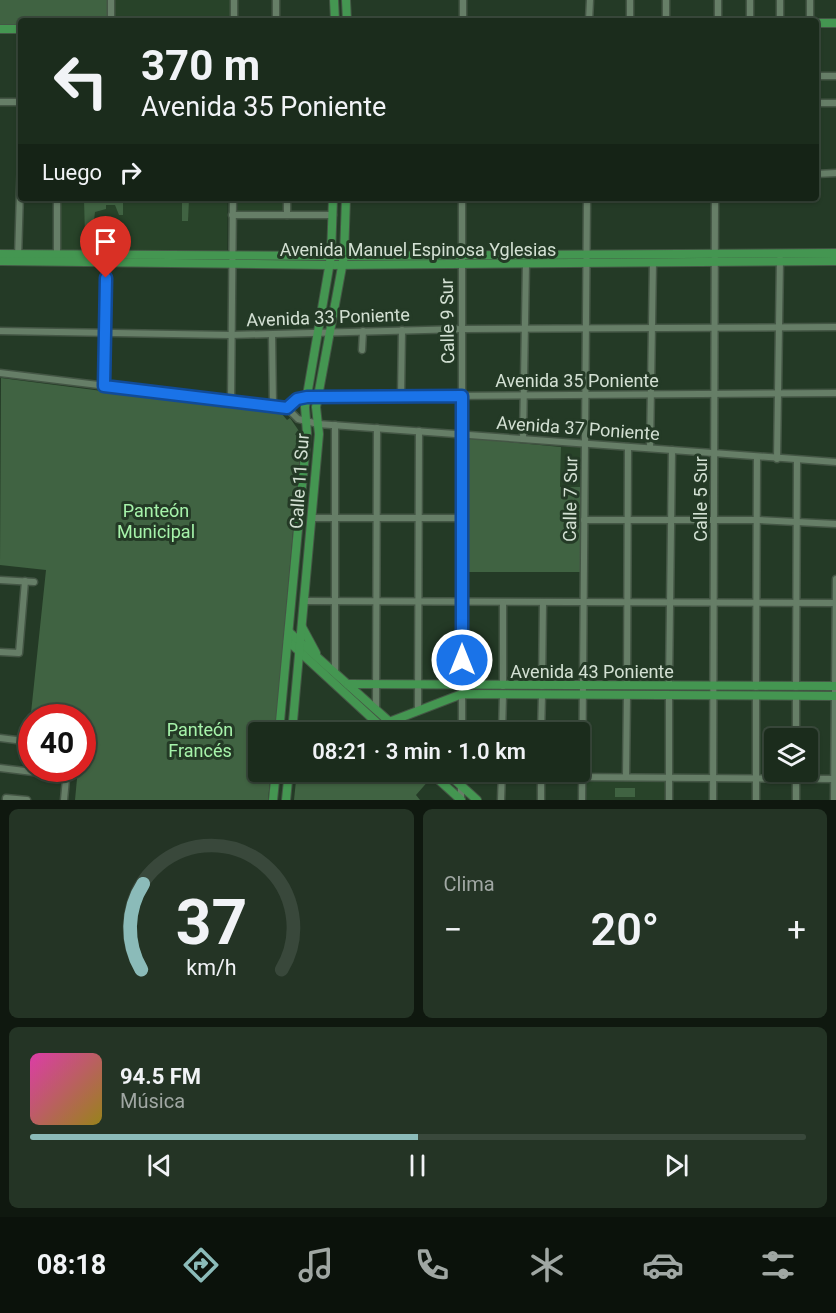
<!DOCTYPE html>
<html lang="es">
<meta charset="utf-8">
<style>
:root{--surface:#1b2c1c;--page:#243425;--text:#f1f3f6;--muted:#a0a7a3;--line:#39483b;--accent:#8bbbb9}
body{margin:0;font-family:Roboto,sans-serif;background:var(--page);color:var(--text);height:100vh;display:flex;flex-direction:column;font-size:22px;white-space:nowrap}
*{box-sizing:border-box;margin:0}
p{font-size:20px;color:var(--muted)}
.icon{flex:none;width:33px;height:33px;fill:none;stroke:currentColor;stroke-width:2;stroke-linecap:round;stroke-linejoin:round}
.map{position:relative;height:800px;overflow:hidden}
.sheet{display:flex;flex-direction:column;gap:9px;padding:9px;background:#0f180f;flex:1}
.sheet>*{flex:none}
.banner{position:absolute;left:18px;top:18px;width:801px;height:183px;border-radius:6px;box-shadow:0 2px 4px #0004,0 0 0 2px var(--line);background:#1b2c1c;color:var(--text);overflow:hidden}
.fabs{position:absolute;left:764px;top:728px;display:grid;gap:12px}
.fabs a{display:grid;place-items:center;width:54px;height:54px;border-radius:6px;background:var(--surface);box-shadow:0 2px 4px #0004,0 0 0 2px var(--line);font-size:30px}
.speed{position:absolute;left:18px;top:704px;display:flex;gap:12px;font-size:30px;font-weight:700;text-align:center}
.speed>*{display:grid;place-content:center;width:78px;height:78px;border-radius:50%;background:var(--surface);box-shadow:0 2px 4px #0004,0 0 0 2px var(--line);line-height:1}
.speed .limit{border:9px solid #d22;background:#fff;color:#111}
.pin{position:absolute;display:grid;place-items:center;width:51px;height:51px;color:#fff;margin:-62px -26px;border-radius:50% 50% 50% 0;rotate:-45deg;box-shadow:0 0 6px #0007}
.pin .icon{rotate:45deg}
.me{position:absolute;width:66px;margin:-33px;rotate:0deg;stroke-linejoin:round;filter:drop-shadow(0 0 4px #0008)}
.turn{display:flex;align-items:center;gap:21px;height:126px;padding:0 24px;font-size:27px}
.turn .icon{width:78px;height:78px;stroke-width:2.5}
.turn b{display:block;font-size:42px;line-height:51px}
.then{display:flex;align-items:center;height:57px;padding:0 24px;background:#0003;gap:12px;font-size:22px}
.big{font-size:45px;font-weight:600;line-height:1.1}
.sheet .card{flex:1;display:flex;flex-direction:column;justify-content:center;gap:9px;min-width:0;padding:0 21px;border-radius:9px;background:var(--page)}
.sheet .dial{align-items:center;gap:0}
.dial svg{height:156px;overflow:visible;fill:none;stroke:var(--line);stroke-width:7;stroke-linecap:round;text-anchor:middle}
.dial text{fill:var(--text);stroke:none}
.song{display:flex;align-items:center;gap:18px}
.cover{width:72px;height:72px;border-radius:9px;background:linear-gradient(135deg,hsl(320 70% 55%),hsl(50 70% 35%))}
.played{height:6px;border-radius:3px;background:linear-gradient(90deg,var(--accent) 50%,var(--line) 50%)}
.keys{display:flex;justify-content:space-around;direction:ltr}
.heat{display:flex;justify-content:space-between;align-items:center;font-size:33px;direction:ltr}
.sheet .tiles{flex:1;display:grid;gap:9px;grid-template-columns:1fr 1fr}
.card:last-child{grid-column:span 2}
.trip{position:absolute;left:248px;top:722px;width:342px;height:60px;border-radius:6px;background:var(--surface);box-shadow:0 2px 4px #0004,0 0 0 2px var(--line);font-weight:600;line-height:60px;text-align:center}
.tabs{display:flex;height:96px;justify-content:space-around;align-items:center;background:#0b120b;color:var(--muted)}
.tabs .icon{width:42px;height:42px}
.tabs .on{color:var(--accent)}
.tabs b{font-size:27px;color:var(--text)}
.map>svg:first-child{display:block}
</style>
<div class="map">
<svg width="836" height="800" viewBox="0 0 836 800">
<rect width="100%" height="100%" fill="#243a26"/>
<g fill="#284329">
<polygon points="113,0 231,0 231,19 113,21"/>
<rect x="61" y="198" width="166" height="54"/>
<polygon points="238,198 286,198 286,210 238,211"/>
<polygon points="561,447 581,447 580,487 560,487"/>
<polygon points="587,782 666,782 666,800 586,800"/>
</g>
<g fill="#406342">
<polygon points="0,0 113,0 113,21 21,21 21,25 0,25"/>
<polygon points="72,198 123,198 123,215 119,215 115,205 106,205 106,209 95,212 92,236 85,236 84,199"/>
<polygon points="182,199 189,199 188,221 182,221"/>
<polygon points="1,378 282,414 287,420 290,418 299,431 295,434 301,442 275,732 258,732 258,771 271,771 268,800 75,800 78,768 82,768 82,717 32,717 31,732 29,732 46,570 0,565"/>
<polygon points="467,438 561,447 560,487 580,487 581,572 466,572"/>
<polygon points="368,722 378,732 343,732"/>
<polygon points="297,771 421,771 430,779 416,795 420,800 294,800"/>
<rect x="615" y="788" width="20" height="9"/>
</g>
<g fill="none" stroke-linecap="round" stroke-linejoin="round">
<g stroke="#445645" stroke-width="9">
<g id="minor">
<polyline points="111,0 111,21"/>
<polyline points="276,0 276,21"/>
<polyline points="780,0 780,21"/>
<polyline points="810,0 810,21"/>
<polyline points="234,21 234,0"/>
<polyline points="463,21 463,0"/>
<polyline points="589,21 590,0"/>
<polyline points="630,21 630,0"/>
<polyline points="666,21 666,0"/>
<polyline points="718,21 718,0"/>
<polyline points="750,21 750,0"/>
<polyline points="816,76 836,76"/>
<polyline points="0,102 21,102"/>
<polyline points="816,103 836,103"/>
<polyline points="816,174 836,173"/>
<polyline points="287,198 287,215"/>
<polyline points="462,198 462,732"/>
<polyline points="232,215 333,215"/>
<polyline points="57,257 57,198"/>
<polyline points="18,259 21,157"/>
<polyline points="0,331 230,335 463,329 836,327"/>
<polyline points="272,335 273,405"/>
<polyline points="362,350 363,331"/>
<polyline points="0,373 287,408"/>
<polyline points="104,386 107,261"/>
<polyline points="401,396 402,330"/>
<polyline points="231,401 233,198"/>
<polyline points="287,408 298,419 318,424 836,462"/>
<polyline points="287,408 297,399 307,397 836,393"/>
<polyline points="335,425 335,673"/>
<polyline points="523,439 526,263"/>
<polyline points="650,448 653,262"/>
<polyline points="777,459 780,259"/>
<polyline points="312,518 463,518"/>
<polyline points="584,520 757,520 836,524"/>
<polyline points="0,580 34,582"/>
<polyline points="304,601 836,603"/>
<polyline points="503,603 503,686"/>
<polyline points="0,652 19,653 25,581"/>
<polyline points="669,685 672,450"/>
<polyline points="542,686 543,603"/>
<polyline points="627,686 628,447"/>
<polyline points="756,687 757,457"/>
<polyline points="796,687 797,461"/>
<polyline points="376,710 377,428"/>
<polyline points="418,711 419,431"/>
<polyline points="502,732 503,695"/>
<polyline points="541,732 542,695"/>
<polyline points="0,738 32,742"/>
<polyline points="796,738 796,696"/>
<polyline points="0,768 66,776"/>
<polyline points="461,776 836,779"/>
<polyline points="626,777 627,695"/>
<polyline points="6,800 6,798 27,800"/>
<polyline points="64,800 67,768"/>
<polyline points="461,800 461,771"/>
<polyline points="501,800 502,771"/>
<polyline points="541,800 541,771"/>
<polyline points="582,800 587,198"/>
<polyline points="669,800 669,695"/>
<polyline points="713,800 715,198"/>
<polyline points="756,800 756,696"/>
<polyline points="796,800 796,771"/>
<polyline points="834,800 836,579"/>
</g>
</g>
<g stroke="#445645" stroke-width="10">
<g id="major">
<polyline points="334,0 335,21"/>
<polyline points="346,0 347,21"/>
<polyline points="816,23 836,23"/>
<polyline points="0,29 21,29"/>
<polyline points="0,254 344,256 836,253"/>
<polyline points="0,261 329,265 836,261"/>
<polyline points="302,627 316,653"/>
<polyline points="289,632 401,732"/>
<polyline points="288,641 387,732"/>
<polyline points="348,684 836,686"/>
<polyline points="389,722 462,694 836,696"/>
<polyline points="279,732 307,433 305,407 331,256 333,198"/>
<polyline points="292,732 319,434 316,407 344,256 346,198"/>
<polyline points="429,771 461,800"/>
<polyline points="445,771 477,800"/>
<polyline points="273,800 276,771"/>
<polyline points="286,800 289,771"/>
</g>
</g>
<use href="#minor" stroke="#667e67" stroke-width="6"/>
<use href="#major" stroke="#449651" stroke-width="8"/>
</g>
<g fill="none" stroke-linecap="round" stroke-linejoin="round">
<g stroke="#114b97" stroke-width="15">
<polyline id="route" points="106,278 104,386 287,408 297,399 307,397 462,396 462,660"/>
</g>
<use href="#route" stroke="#1a73e8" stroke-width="10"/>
</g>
<g text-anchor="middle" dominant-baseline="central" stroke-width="6" stroke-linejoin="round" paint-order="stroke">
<g font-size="18" fill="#d3e0d3" stroke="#243a26">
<text x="418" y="249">Avenida Manuel Espinosa Yglesias</text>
<text transform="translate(328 317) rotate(-2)">Avenida 33 Poniente</text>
<text transform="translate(447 321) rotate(-91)">Calle 9 Sur</text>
<text x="577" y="380">Avenida 35 Poniente</text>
<text transform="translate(578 428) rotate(4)">Avenida 37 Poniente</text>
<text transform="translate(299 481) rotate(-86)">Calle 11 Sur</text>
<text transform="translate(570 499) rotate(-89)">Calle 7 Sur</text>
<text transform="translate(700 499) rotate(-90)">Calle 5 Sur</text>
<text x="592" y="671">Avenida 43 Poniente</text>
</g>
<g font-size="18" fill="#a6f3aa" stroke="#243a26">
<text x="156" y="510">Panteón<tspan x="156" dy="21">Municipal</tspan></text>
<text x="200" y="729">Panteón<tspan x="200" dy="21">Francés</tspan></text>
</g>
</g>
</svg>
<div class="fabs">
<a><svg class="icon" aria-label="layers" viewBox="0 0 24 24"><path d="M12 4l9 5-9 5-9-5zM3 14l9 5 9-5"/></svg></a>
</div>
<div class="speed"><div class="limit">40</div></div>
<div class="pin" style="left:106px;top:278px;background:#d93025"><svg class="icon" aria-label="arrive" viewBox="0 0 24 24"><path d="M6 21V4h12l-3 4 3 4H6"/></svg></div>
<svg class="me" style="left:462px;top:660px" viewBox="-20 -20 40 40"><circle r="17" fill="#1a73e8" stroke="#fff" stroke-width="3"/><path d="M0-11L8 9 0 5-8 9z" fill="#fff"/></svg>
<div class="trip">08:21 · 3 min · 1.0 km</div>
<div class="banner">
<div class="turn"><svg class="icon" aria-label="left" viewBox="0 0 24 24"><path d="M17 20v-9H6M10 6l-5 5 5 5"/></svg><div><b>370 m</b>Avenida 35 Poniente</div></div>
<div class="then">Luego<svg class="icon" aria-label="right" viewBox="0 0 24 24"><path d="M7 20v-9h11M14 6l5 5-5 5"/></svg></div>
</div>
</div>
<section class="sheet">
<div class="tiles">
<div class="card dial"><svg viewBox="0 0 100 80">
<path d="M14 69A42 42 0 1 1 86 69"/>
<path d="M14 69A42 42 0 0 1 15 25" stroke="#8bbbb9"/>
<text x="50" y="56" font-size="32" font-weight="700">37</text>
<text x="50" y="72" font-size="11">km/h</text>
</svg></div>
<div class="card"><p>Clima</p>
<div class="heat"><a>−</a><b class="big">20°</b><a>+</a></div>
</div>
<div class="card">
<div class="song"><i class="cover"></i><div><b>94.5 FM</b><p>Música</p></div></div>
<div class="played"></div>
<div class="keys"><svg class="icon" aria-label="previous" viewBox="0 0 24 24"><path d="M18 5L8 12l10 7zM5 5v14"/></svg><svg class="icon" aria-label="pause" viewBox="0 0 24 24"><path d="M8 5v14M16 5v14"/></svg><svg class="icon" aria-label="next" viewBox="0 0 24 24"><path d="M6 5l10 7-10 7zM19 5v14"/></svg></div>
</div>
</div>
</section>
<nav class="tabs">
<b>08:18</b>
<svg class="icon on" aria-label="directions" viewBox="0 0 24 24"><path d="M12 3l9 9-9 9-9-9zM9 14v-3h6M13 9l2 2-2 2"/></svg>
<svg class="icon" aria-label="music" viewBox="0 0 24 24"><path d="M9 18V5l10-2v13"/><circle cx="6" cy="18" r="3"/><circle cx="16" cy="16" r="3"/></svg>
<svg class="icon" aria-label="phone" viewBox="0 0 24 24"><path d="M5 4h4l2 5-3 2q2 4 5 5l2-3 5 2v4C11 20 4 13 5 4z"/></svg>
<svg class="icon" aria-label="climate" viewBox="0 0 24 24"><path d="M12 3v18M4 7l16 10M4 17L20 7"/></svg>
<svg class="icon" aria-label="car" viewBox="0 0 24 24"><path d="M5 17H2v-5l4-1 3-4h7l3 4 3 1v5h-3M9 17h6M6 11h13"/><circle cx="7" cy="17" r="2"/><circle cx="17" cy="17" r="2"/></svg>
<svg class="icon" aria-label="filters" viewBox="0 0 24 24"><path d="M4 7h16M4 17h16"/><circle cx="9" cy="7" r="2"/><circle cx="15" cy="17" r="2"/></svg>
</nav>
